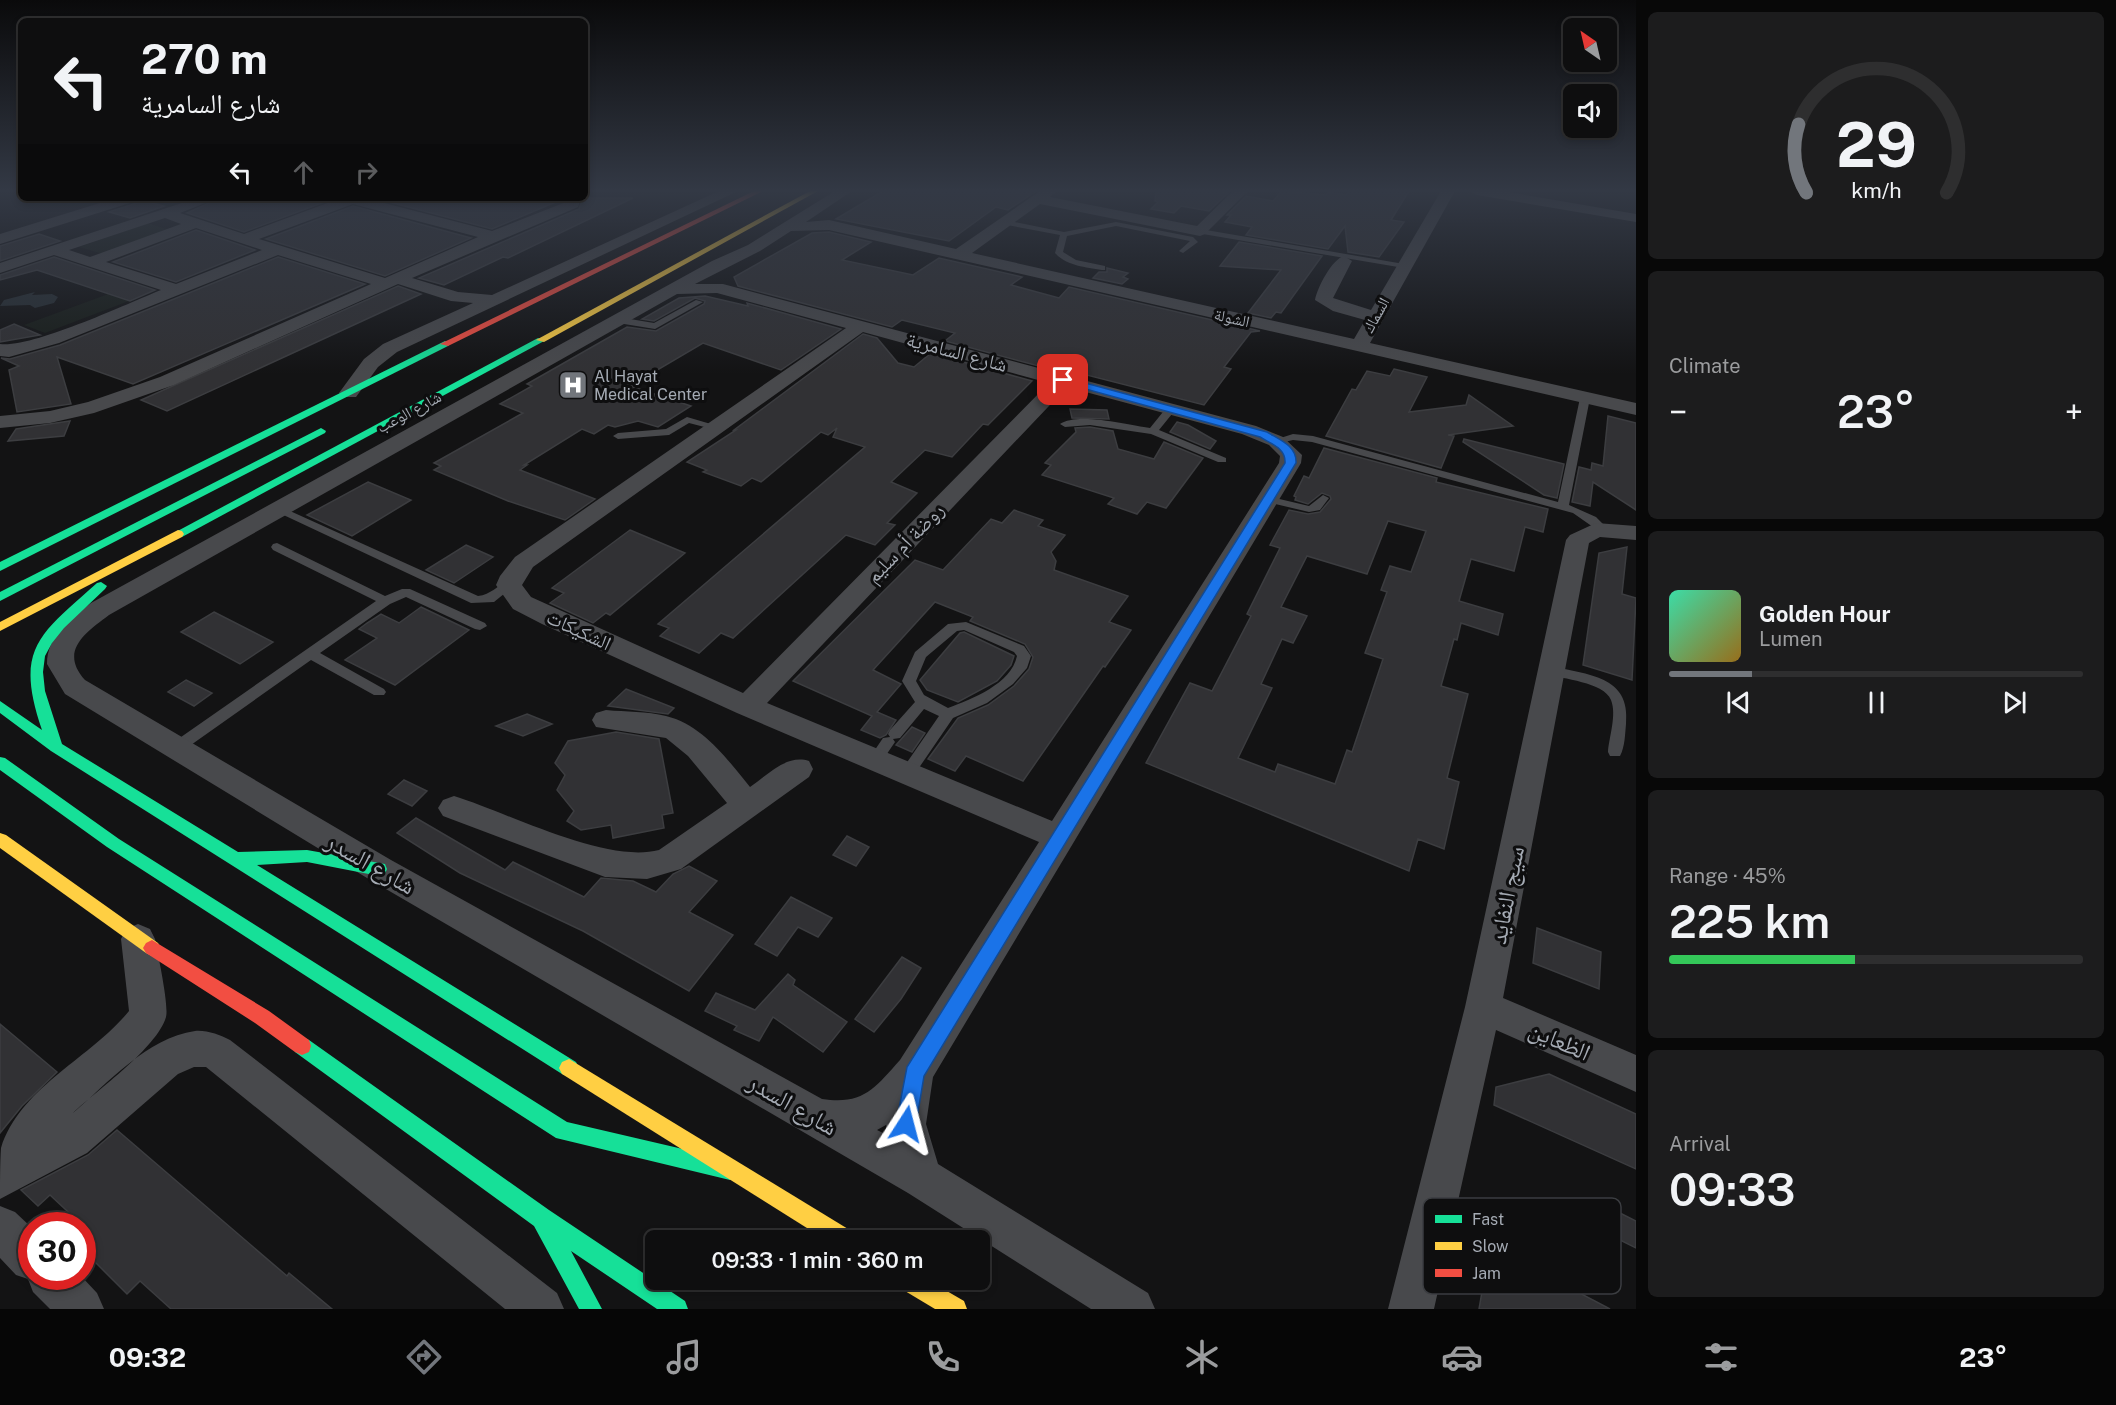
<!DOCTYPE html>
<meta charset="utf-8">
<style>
:root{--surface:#0e0e0f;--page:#1c1c1d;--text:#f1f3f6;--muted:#9b9c9e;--line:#2e2e2f;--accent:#72767c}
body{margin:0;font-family:"Public Sans","Noto Naskh Arabic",sans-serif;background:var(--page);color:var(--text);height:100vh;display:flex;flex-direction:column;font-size:22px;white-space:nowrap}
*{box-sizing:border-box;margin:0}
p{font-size:20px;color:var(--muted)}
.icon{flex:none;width:33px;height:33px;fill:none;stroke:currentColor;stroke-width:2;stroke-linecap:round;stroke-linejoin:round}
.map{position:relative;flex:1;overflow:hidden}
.side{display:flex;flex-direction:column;gap:12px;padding:12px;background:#080808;width:480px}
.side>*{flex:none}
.guide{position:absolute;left:18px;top:18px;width:570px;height:183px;border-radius:9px;box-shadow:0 3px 9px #0003,0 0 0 2px var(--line);background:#0e0e0f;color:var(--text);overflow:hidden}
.needle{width:39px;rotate:326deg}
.tools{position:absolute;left:1563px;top:18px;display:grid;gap:12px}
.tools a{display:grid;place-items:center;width:54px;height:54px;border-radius:9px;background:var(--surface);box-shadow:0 3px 9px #0003,0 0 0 2px var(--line);font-size:30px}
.speed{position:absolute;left:18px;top:1212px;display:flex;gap:12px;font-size:30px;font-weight:700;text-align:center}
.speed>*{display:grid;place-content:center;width:78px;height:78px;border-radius:50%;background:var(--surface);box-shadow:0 3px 9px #0003,0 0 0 2px var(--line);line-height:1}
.speed .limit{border:9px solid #d22;background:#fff;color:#111}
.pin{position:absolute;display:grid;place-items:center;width:51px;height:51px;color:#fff;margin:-26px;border-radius:12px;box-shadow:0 3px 9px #0006}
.me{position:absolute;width:66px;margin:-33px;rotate:9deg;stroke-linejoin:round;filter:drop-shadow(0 0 4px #0008)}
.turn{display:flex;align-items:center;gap:21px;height:126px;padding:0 24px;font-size:27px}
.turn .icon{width:78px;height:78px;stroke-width:2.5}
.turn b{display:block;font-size:42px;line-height:51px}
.lanes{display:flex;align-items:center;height:57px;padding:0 24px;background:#0003;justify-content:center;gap:30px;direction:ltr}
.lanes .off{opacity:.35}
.big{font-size:45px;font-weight:600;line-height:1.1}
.side .widget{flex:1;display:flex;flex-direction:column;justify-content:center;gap:9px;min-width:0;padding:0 21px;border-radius:9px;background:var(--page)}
.side .dial{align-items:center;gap:0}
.dial svg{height:156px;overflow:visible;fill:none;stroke:var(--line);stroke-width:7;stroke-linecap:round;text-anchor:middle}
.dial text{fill:var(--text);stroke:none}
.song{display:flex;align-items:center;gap:18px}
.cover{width:72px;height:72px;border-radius:9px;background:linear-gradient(135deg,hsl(160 70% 55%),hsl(40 70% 35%))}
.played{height:6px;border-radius:3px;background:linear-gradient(90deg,var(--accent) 20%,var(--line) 20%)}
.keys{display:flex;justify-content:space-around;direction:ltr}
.heat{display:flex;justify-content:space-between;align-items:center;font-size:33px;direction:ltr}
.charge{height:9px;border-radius:4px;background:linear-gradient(90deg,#34c759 45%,var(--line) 0)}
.trip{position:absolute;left:645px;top:1230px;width:345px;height:60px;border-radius:9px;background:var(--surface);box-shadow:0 3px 9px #0003,0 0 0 2px var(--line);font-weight:600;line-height:60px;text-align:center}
.dock{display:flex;height:96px;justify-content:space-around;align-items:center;background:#060606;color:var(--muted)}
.dock .icon{width:42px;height:42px}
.dock .active{color:var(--accent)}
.dock b{font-size:27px;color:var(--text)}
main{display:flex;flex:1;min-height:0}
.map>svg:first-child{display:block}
</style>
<main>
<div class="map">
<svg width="1636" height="1309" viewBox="0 0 1636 1309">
<rect width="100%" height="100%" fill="#131314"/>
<g fill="#181d19">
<polygon points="148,223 172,231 103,254 79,247"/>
<polygon points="130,286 150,293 45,333 24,325"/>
</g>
<polygon fill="#282f34" points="35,292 32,295 52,294 58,297 54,303 35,308 30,305 0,306 4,300"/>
<g fill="#313134" stroke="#3c3d40" stroke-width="1.5" fill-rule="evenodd">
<polygon points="883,191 1036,191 1008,210 996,207 949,241 836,219"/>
<polygon points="1156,191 1218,191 1228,193 1209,211 1181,206 1174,213 1151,209 1158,202 1155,201"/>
<polygon points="1282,191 1326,195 1329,192 1346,195 1348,191 1409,191 1391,220 1404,222 1379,257 1348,252 1345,226 1328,249 1246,235 1252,227 1225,222 1231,215 1227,215 1246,196 1273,201"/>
<polygon points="220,198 335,198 244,232 187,213"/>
<polygon points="374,198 565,198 492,229"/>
<polygon points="583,198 633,198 508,258 503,257 444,285 419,278 579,209"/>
<polygon points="140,200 164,206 130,218 109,212 137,203"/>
<polygon points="353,206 471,238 385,276 266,239"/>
<polygon points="196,230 255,250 176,282 113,262"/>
<polygon points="829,232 871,242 842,260 913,275 939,258 1022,277 1011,285 1059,298 1069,287 1260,331 1251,332 1224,367 1231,369 1204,405 1059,368 1056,358 1046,368 945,341 955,333 902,320 892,327 738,286 734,277 812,233"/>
<polygon points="39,234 60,241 0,261 0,246"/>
<polygon points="1239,242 1322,256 1281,313 1276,312 1271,318 1248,313 1281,270 1220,266"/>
<polygon points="54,257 155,290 130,301 37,270 0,280 0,275"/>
<polygon points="278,257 365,284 133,384 57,357 71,404 17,412 9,370 19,366 1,358 10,359 60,345"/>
<polygon points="1107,268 1128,273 1123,277 1128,279 1122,284 1093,278 1099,272 1107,272"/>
<polygon points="398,286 421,294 167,411 141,400"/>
<polygon points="705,296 748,306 747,303 841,329 781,370 703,343 630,386 691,406 658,427 638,421 615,427 608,425 594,434 582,429 524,465 527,465 520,470 595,499 565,520 508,501 434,470 441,466 434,463 523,413 500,404 532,386 527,384 627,327 656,331 704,304 705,301 695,298 654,321 642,319 679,298"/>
<polygon points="14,324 40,335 0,342 0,330"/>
<polygon points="863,334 877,338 898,363 914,367 931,353 1032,381 988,425 983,424 952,457 925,450 891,482 917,493 887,523 895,525 875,545 846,535 733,638 721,633 699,653 660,636 669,628 658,624 865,447 833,437 837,428 828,435 821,432 761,482 752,478 741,486 703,472 707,470 687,462 736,430 734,430"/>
<polygon points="1394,369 1427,377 1409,412 1466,405 1469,395 1513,426 1448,435 1454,436 1441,468 1326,436 1352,389 1356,390 1367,371 1390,376"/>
<polygon points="1070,409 1107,410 1109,419 1072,418"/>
<polygon points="1608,416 1636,423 1636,510 1593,482 1590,506 1572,502 1579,467 1591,470 1592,463 1603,466"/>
<polygon points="70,421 64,436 8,441 16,429"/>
<polygon points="1177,422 1188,425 1216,441 1210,449 1170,432"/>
<polygon points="1090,427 1113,431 1118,449 1154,459 1164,442 1203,458 1166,508 1147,502 1137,514 1108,504 1114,498 1042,475 1051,465 1045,463 1076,432 1075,428"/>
<polygon points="1464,439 1564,464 1557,498 1544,495 1463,442"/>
<path d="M1324,448L1437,478L1436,482L1548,509L1543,532L1525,527L1514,571L1471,559L1459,601L1503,614L1498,635L1461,623L1457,640L1454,639L1441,686L1468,694L1447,778L1459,782L1444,849L1418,839L1409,871L1146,763L1190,683L1212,691L1251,616L1247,614L1280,548L1270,545L1289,510L1308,514L1320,512L1331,499L1330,496L1322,493L1308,504L1295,500L1296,497L1294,496L1304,476L1309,478ZM1388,521L1426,531L1411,572L1390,566L1381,590L1387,592L1365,653L1383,659L1352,752L1347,750L1335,784L1278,764L1275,772L1238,758L1272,688L1261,684L1282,639L1293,643L1307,616L1281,607L1307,556L1367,574Z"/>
<polygon points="368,482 411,500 352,536 307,515"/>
<polygon points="1014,510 1043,520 1038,526 1065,535 1051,552 1056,561 1054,570 1128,596 1109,622 1131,630 1105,667 1103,666 1023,781 966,756 955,771 928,759 958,718 988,705 1014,686 1029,669 1033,657 1025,644 970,621 973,617 935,602 873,670 901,684 877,712 896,720 886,735 880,738 861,730 872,716 793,681 915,560 943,570 991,519 1002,523"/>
<polygon points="630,530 685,553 610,615 606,613 593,623 550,603 564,593 552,588"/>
<polygon points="466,545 493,557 454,583 426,570"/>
<polygon points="1627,547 1622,594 1636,598 1632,680 1583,665 1599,553"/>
<polygon points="421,607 469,630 395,685 345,660 377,638 359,629 367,623 381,614 399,623"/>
<polygon points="214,612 273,642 240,664 181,632"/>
<polygon points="964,632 1014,656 1011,665 997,681 958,702 927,690 920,680 960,633"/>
<polygon points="186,680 212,693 194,706 168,692"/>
<polygon points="626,689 674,708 668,714 608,706"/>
<polygon points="527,714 552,724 523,736 496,726"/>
<polygon points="912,727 925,733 912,752 896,745"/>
<polygon points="616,732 659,739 673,813 662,815 664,828 613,838 611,825 581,830 567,821 574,811 557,790 565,775 555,763 568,741"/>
<polygon points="404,780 427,791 412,806 388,794"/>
<polygon points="416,818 505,870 513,862 584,897 601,878 633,881 656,892 673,874 689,866 717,881 689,912 733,935 689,991 583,931 460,873 397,833"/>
<polygon points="847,836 869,847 856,866 833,855"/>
<polygon points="791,897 832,918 818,937 798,927 777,956 755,944"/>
<polygon points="1537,928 1601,952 1599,989 1533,963"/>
<polygon points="902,957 921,968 901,999 874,1032 855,1019"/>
<polygon points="788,974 795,980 793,985 847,1022 823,1052 773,1017 759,1041 734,1030 737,1026 705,1011 716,993 755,1010"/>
<polygon points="0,1024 57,1072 22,1106 0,1133"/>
<polygon points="1549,1074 1636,1114 1636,1169 1494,1105 1496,1087"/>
<polygon points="117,1130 287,1276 289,1273 332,1309 171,1309 140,1281 127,1294 82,1249 82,1225 50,1195 38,1206 21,1190 88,1155"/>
<polygon points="1618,1212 1636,1221 1636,1248 1616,1238"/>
<polygon points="1490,1246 1610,1309 1479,1309"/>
</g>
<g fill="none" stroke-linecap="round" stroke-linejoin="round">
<g fill="#48494c" fill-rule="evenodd">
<path d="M1005,220L1064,232L1116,222L1193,237L1198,242L1183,253L1179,251L1190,241L1116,226L1067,236L1063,252L1076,260L1105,266V270H1102C1085,267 1067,266 1055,253L1060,235L1002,224L1001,222Z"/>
<polygon points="1200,229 1404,264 1408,266 1404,268 1197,233 1196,231"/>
<polygon points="696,300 703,302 655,329 618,323 614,320 618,317 654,323"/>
<polygon points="1585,395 1590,398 1569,505 1596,517 1609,530 1603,534 1573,513 1312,442 1293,440 1276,444 1271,441 1293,434 1313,436 1558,502 1580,398"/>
<path d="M1171,406L1176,409L1159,430L1226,458V462H1218L1151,434L1090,425L1065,427L1060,424C1077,412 1129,425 1150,428L1167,407Z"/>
<polygon points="687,417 721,427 716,430 689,423 669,435 618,439 613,436 618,433 666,429"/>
<polygon points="1323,495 1329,498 1320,510 1309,512 1263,501 1261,499 1267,496 1309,506"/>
<path d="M279,506L478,596C491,595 497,585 509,581L515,585L494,602L471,603L275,511V507Z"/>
<polygon points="277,543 385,596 402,589 410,589 485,623 487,626 480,630 475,629 406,597 390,604 320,653 384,689 386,692 384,695 374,695 311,660 181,752 171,752 169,748 171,744 376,601 273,550 271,547 273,544"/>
<path d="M966,622L1024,646L1031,656L1027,668L1013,684L987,703L953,718L912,778H902L899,774L939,716L924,709L900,738L893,739L895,742L880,764H870L868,760L883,738L890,737L888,734L890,730L915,702L902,681L915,652L948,624ZM964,630L1014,652L1017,656C1011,684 972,699 948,708L924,695L916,681L926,657L957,631Z"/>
<path d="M1551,666C1587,675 1631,675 1626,724C1625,734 1625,747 1620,756H1610L1608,752C1609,737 1617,715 1611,700C1604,682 1562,679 1546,674L1544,671Z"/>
</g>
<g fill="#48494c" fill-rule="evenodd">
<path d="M719,191H738L397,352L378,367L356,397H342L339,393L364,359L383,344L473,303L451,301L398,284L174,385L94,413L50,423L0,428V416L50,411L88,402L160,377L371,284L278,255L59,343L9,357L0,356V344C33,348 126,304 161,290L54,255L0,273V263L197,198H218L180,213L244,234L341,198H365L492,231L566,202L567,198H581L578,207L412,278L458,292L492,295ZM353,204L478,237L385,278L259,239ZM165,218L181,224L90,257L69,250ZM196,228L262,250L176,284L106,262Z"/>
<path d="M835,191H852L806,222L829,220L956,249L1040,191H1056L1050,197L1197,226L1233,191H1248L1205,234L1200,236L1040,204L972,253L1354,339L1365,320L1333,311L1315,300C1317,288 1332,259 1344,256L1352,261L1333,298L1371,310L1441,191H1455L1370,343L1636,403V415L829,230L791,231L760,251L695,284H723L1256,426L1283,437L1302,455L1301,463L933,1077L926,1124L938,1164L1148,1293L1155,1309H1091L908,1193L367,878L65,694L47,664C47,636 70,619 91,603L712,261L748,245ZM717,293L846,328L515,557L500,576L496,585L513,609L542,624L737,713L1039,842L900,1060C874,1089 863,1105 822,1099L391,860L85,680C59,651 85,633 109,615L677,294ZM863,332L1049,383L743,693L531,597L522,585L533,567ZM1067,387L1242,434L1269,445L1280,456L1279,463L1052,821L767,703ZM886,1125L889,1136L877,1130Z"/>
<polygon points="1470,191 1503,191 1636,214 1636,222 1477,195"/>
<polygon points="116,198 138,198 136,201 0,244 0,234"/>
<polygon points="1596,523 1636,526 1636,540 1600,537 1589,543 1503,998 1636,1055 1636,1092 1496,1030 1434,1309 1388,1309 1465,1007 1566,540 1570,535"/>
<path d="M606,710C626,712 647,711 666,716C703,725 727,759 750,787C768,775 786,754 809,761L813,769L809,777L681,869L647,879L605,877L443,816L438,808L443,800L454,796C509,813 605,864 659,850L727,803L688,756L666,738L596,727L592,720L596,713Z"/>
<path d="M138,924L150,929L155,939C158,955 169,1005 166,1017C157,1048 97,1090 73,1113C108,1083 147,1038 195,1031C207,1030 220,1035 230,1040L557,1293L564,1309H505L206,1067H194L178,1074L87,1153L0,1199C0,1184 0,1162 1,1148C20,1087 91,1058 129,1011L121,939L126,929Z"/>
<polygon points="0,1206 15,1212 32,1228 32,1276 81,1276 97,1293 104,1309 50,1309 33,1292 28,1279 16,1275 0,1258"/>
</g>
<g fill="#16e098" fill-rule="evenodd">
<polygon points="538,338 546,340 182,537 174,537 172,534"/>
<polygon points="445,341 450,344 448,346 0,571 0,562"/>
<polygon points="321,428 326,431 325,433 0,601 0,592"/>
<path d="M101,582L107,586L105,589L64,628L52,643L45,656L43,672L45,691L62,744L238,852L307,850L385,864L387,869L385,874L379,876L307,862L257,865L576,1062L579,1068L576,1074L569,1077L562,1074L51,751L0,713V701L42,730C14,648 39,635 97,583Z"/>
<polygon points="0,757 5,758 119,839 567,1122 730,1160 737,1163 740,1170 737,1177 730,1180 556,1138 107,847 0,770"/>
<polygon points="302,1037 309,1040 549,1210 685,1301 688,1309 657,1309 571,1251 602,1309 579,1309 534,1226 295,1052 293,1046 295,1040"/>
</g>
<g fill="#ffcf43" fill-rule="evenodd">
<polygon points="810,191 818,191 544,342 536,340"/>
<polygon points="178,530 182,531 184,534 182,537 0,631 0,622"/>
<polygon points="0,833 6,835 158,943 161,948 158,953 152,956 146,953 0,848"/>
<polygon points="569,1059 853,1232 856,1240 826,1240 562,1074 559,1068 562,1062"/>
<polygon points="897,1280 928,1280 964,1301 967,1309 935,1309 900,1288"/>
</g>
<g fill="#f24e42" fill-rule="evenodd">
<polygon points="754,191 763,191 448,346 440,344"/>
<polygon points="152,940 269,1011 309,1040 311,1046 309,1052 302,1055 295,1052 255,1023 146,953 143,948 146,943"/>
</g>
</g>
<linearGradient id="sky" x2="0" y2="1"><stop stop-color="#0a0a0b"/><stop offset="0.51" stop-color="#333945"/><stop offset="1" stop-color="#333945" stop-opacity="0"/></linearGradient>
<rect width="1636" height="374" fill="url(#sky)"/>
<path fill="#1a73e8" stroke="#114b97" stroke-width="1.5" d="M1063,377L1267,432C1280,440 1297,446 1296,463L924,1076L916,1124L913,1131L906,1134L899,1131L896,1124L907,1067L1285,463C1286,448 1271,444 1260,437L1060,382V378Z"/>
<defs>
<g id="hospital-square" transform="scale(1.5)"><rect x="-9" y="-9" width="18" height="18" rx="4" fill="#72767c" stroke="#0e0e0f"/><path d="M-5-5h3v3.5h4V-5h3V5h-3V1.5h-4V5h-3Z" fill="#fff"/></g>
</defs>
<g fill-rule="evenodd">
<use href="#hospital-square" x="573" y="385"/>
</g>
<g text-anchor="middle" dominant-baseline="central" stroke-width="6" stroke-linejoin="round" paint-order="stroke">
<g font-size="16" fill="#a5abb4" stroke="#0e0e0f">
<text transform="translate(1376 315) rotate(-61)">السماك</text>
<text transform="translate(1232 318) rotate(13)">الشولة</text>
<text transform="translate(409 412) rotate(-28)">شارع الوعب</text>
</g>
<g font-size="16" fill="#a5abb4" stroke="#0e0e0f" text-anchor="start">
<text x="594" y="376">Al Hayat<tspan x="594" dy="18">Medical Center</tspan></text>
</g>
<g font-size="20" fill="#a5abb4" stroke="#0e0e0f">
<text transform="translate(957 352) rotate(15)">شارع السامرية</text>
<text transform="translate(905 543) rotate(-46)">روضة أم سليم</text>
<text transform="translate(579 630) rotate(25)">الشكيكات</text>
</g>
<g font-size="24" fill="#a5abb4" stroke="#0e0e0f">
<text transform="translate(371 863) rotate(30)">شارع السدر</text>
<text transform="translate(1506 895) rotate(-79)">سيج النفايد</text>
<text transform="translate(1560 1040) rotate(24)">الظعاين</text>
<text transform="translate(793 1104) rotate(30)">شارع السدر</text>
</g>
</g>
<rect x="1423" y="1198" width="198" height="96" rx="9" fill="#0e0e0f" stroke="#3b3d41" stroke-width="1.5"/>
<rect x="1435" y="1215" width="27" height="8" fill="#16e098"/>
<rect x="1435" y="1242" width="27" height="8" fill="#ffcf43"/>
<rect x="1435" y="1269" width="27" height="8" fill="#f24e42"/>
<g font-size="16" fill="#a5abb4">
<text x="1472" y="1225">Fast</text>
<text x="1472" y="1252">Slow</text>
<text x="1472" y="1279">Jam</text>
</g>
</svg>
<div class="tools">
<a><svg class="needle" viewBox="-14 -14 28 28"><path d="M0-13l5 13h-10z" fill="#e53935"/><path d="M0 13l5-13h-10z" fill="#9b9c9e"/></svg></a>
<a><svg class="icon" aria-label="sound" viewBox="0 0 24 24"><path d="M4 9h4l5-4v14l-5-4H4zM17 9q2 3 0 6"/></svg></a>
</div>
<div class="speed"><div class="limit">30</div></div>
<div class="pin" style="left:1063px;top:380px;background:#d93025"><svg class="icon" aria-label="arrive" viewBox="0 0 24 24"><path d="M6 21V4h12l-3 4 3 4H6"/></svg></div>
<svg class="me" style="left:906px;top:1124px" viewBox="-20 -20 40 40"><path d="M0-17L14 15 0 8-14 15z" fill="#1a73e8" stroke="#fff" stroke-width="4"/></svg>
<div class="trip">09:33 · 1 min · 360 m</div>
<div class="guide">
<div class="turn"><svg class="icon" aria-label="left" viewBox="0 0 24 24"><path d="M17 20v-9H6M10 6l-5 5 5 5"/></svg><div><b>270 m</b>شارع السامرية</div></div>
<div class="lanes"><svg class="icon" aria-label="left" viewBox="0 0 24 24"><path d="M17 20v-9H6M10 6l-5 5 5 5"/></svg><svg class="icon off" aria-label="ahead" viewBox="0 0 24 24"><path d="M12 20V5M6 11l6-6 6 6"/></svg><svg class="icon off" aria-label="right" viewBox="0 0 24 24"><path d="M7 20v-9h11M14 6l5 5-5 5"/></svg></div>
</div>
</div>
<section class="side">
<div class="widget dial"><svg viewBox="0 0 100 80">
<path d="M14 69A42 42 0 1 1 86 69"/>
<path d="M14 69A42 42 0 0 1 10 34" stroke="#72767c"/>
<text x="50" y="56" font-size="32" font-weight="700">29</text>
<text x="50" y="72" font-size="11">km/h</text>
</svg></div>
<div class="widget"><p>Climate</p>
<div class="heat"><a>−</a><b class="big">23°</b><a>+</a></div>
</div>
<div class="widget">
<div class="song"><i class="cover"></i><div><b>Golden Hour</b><p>Lumen</p></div></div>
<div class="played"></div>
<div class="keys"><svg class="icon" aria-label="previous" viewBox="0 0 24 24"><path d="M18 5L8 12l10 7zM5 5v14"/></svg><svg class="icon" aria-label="pause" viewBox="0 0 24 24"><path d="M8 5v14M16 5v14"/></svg><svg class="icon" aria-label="next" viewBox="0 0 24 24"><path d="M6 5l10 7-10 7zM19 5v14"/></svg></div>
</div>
<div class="widget"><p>Range · 45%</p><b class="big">225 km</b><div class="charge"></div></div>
<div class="widget"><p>Arrival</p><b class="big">09:33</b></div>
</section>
</main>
<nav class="dock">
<b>09:32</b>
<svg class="icon active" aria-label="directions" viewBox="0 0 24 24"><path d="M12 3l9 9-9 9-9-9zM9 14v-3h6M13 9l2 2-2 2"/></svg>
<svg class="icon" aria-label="music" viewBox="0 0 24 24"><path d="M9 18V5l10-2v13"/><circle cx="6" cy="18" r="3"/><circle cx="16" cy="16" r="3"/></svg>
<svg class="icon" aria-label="phone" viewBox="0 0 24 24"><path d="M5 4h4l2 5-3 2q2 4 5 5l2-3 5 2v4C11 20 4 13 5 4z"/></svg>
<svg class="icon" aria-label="climate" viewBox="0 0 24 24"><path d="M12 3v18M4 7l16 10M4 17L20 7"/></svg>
<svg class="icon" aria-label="car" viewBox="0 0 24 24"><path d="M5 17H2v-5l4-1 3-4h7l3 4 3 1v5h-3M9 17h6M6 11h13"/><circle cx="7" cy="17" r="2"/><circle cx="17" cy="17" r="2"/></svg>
<svg class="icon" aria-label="filters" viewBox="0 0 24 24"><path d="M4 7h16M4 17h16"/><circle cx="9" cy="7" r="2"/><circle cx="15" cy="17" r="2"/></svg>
<b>23°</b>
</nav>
